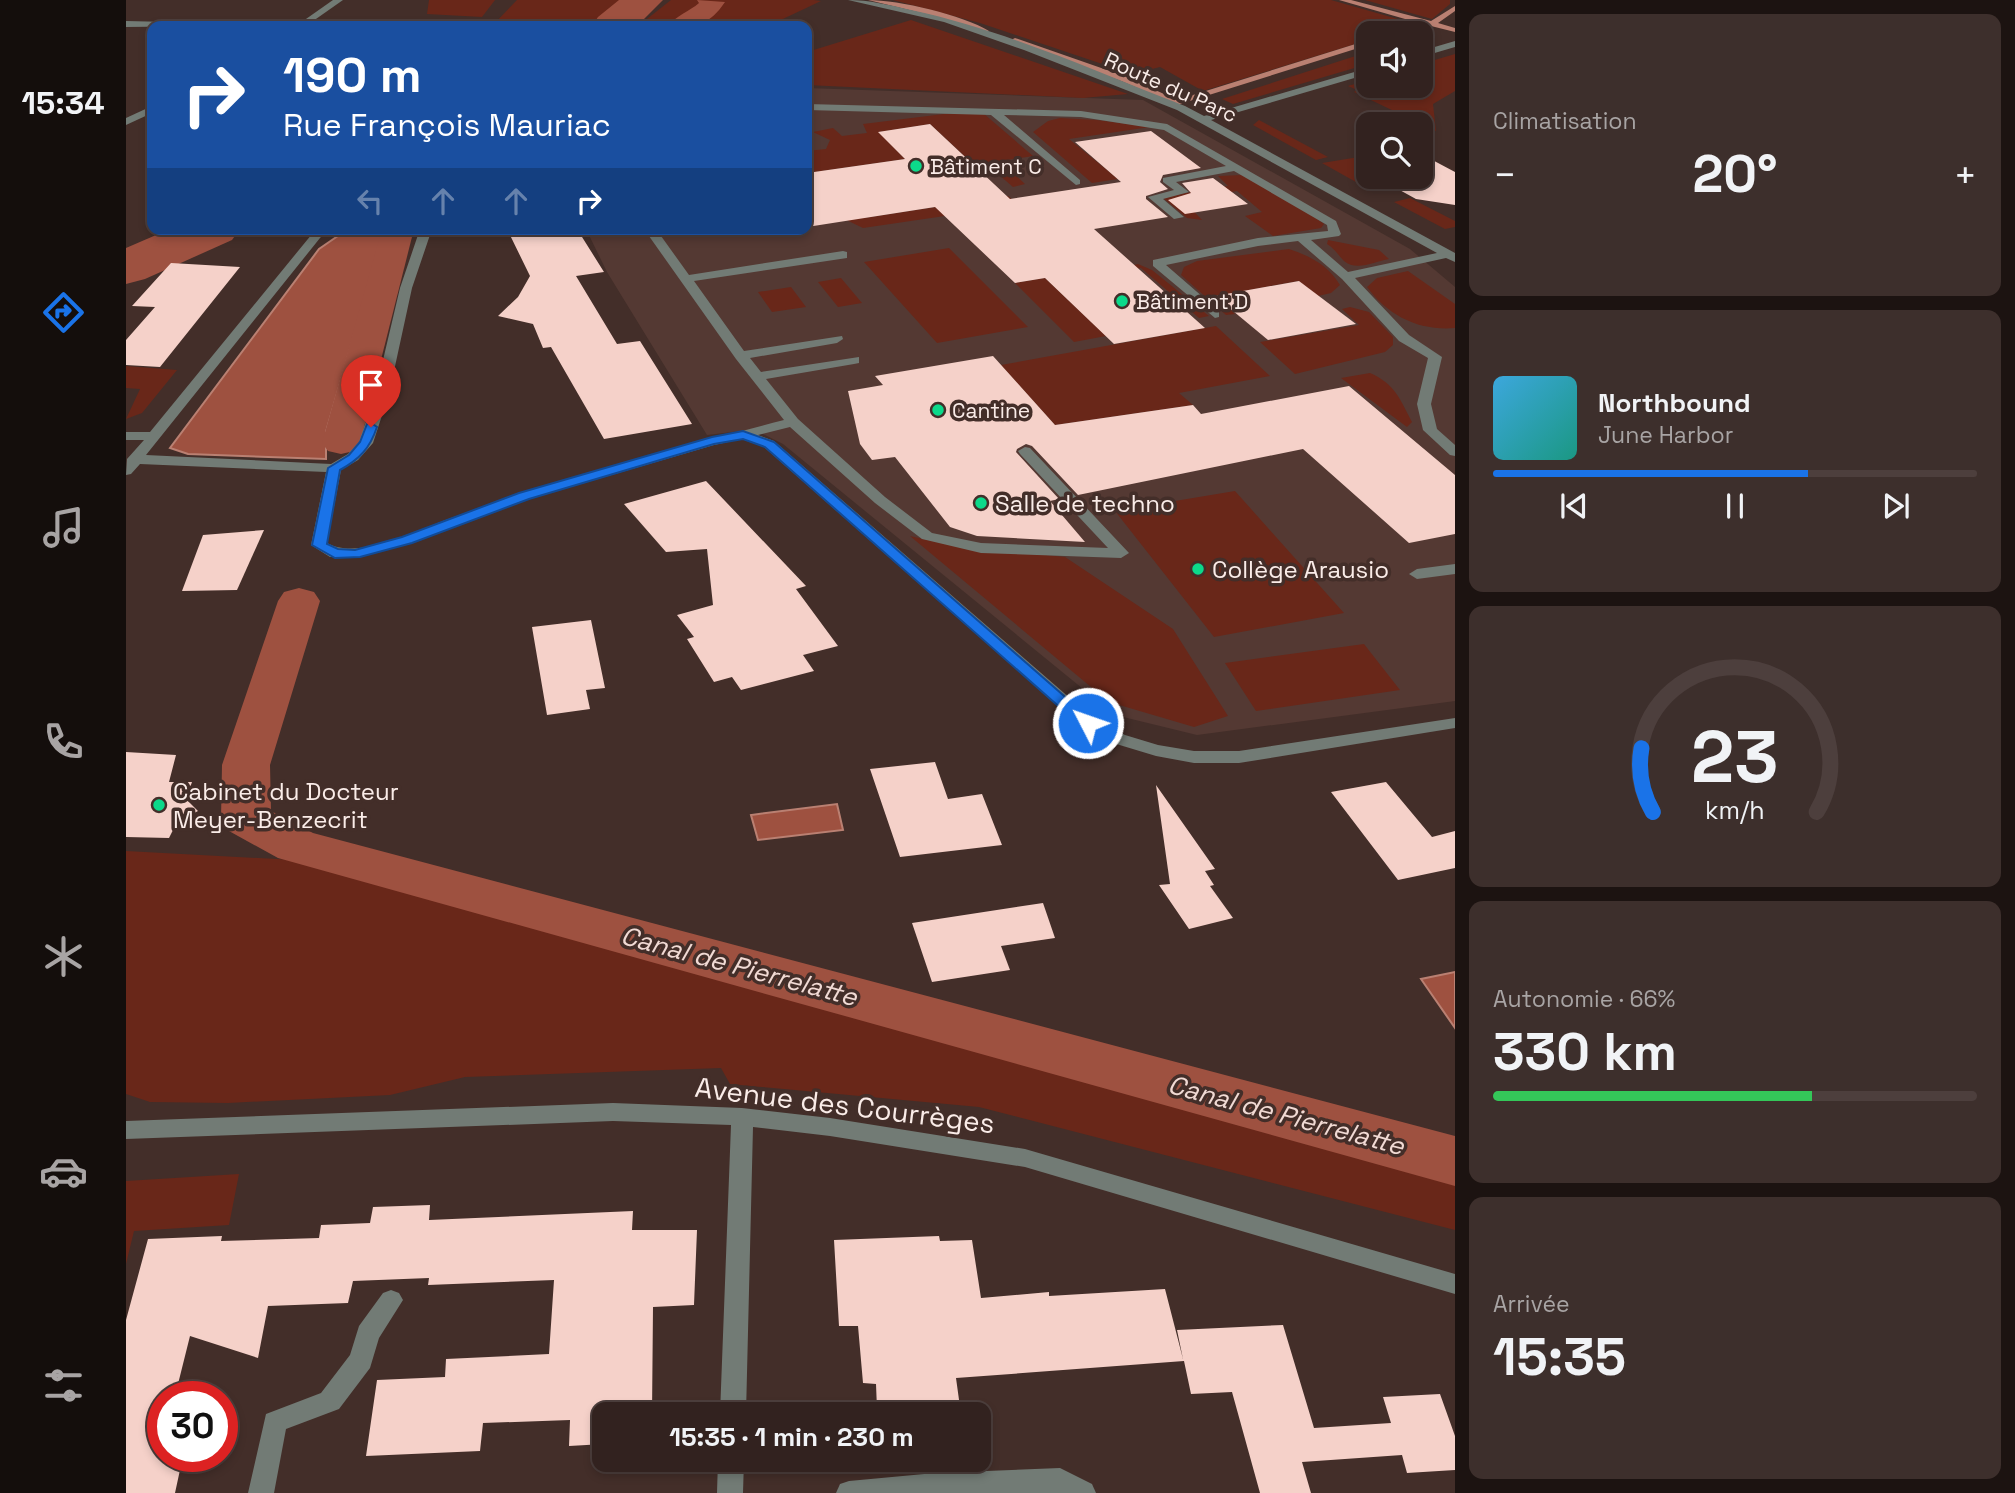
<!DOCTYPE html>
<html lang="fr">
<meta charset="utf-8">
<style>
:root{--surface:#32221f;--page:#3d2f2c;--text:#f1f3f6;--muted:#a8a4a4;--line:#4d3f3d;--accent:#1a73e8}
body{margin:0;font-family:"Space Grotesk",sans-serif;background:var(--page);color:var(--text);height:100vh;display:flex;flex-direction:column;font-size:26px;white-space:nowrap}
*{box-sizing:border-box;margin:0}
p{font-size:23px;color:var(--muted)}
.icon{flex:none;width:38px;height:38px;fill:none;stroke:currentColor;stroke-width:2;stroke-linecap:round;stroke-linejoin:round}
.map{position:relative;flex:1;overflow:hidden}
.details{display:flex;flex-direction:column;gap:14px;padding:14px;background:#1c1311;width:560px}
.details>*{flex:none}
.hud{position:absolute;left:21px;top:21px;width:665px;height:214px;border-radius:14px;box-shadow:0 4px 10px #0003,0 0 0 2px var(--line);background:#1a4fa0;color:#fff;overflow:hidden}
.controls{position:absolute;left:1230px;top:21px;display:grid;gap:14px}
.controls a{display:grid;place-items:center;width:77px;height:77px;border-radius:14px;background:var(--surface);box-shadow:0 4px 10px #0003,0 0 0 2px var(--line);font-size:35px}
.speed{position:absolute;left:21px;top:1381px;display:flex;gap:14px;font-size:35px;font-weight:700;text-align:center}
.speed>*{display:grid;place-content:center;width:91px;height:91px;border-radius:50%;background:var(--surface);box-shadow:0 4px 10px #0003,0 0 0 2px var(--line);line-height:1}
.speed .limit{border:10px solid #d22;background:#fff;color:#111}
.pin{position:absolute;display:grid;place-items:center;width:60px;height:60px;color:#fff;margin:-72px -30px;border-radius:50% 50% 50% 0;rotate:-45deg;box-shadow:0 0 7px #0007}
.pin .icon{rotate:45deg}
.me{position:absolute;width:77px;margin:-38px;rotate:311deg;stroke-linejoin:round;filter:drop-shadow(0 0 5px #0008)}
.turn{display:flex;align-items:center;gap:24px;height:147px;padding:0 21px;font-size:32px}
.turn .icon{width:91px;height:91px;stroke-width:2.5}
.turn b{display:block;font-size:49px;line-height:60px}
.lanes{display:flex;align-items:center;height:66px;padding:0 21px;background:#0003;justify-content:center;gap:35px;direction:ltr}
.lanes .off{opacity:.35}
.big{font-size:52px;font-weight:700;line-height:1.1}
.details .widget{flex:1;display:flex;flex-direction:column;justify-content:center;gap:10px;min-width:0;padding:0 24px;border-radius:14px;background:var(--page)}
.details .dial{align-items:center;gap:0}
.dial svg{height:182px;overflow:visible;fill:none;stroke:var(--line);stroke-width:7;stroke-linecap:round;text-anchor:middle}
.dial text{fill:var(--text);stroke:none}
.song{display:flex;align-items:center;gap:21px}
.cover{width:84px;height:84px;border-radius:10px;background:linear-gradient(135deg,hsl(200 70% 55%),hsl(170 70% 35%))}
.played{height:7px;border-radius:4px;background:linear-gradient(90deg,var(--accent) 65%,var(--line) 65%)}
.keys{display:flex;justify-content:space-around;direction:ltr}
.heat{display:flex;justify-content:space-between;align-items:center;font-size:38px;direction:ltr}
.charge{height:10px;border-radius:5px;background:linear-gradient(90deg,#34c759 66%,var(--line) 0)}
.trip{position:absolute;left:466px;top:1402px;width:399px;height:70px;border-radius:14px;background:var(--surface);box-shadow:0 4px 10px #0003,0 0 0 2px var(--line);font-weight:700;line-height:70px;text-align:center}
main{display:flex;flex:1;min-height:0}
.tab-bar{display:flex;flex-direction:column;width:126px;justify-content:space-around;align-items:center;background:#140e0c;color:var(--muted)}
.tab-bar .icon{width:49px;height:49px}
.tab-bar .on{color:var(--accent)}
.tab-bar b{font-size:32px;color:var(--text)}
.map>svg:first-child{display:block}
</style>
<main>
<nav class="tab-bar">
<b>15:34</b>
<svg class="icon on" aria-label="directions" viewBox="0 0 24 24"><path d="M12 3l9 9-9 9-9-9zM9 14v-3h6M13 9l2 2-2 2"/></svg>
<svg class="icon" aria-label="music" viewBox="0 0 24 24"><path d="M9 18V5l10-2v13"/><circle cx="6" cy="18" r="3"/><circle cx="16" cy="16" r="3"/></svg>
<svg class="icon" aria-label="phone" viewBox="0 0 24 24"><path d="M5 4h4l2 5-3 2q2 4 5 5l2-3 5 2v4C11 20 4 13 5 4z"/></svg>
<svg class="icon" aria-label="climate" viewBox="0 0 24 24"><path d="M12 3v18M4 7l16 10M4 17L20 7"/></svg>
<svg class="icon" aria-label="car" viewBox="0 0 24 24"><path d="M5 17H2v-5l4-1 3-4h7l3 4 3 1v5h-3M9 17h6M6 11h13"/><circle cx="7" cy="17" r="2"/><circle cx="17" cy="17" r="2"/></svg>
<svg class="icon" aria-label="filters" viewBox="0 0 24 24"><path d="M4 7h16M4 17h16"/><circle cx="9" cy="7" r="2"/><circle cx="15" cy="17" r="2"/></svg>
</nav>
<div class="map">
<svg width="1329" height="1493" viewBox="0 0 1329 1493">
<rect width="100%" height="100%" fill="#432e29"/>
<polygon fill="#543933" points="681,88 1017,100 1284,249 1329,287 1329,701 1071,735 989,715 657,444 635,433 615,431 581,435 481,272 460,229 681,229"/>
<g fill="#692719">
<polygon points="303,0 369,0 356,17 301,14"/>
<polygon points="391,0 510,0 478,26 366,26"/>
<polygon points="545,0 688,0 695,1 642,26 512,26"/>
<polygon points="767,0 1205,0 1307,29 1242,33 1242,40 1077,91 1034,67 1006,74 854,23"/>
<polygon points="1239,0 1324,0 1324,4 1306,19"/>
<polygon points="785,20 1002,94 957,98 681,85 681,52"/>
<polygon points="1242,52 1242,64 1107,104 1096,99"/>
<polygon points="1329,54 1329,91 1307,104 1310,131 1228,92 1231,90 1222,86 1242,80 1242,86 1295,86 1295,64"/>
<polygon points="857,113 907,156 875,161 899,184 887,187 872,174 859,175 804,124 753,132 779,159 681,173 681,151 700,149 704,140 687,132 707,128 716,136 741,133 737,124 818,114"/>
<polygon points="934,118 971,120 1024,127 943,139 992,179 966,183 907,132 922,121"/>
<polygon points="1133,120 1202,157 1190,160 1127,125"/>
<polygon points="1233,157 1242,163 1242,168 1234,171 1263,187 1246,191 1196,163"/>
<polygon points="1117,175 1190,218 1198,224 1195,228 1147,236 1119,216 1136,212 1111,191 1057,200 1076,220 1061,218 1036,197 1102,186 1092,176"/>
<polygon points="882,196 893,205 737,228 712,216 727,206 738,218"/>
<polygon points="1284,198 1329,221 1329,227 1319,229 1268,202"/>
<path d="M1202,240L1253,250L1263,259C1249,261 1231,272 1218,261C1212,255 1209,249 1201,244Z"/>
<polygon points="823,248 902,327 811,343 738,262"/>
<path d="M1163,249C1184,256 1202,265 1214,285L1205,293L1192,296L1172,281L1090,296L1109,314L1100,315L1055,275L1058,267L1071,261Z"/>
<polygon points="1012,264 1026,270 1083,316 1073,318 1015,268 1003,270 1000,267"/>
<path d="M1282,271L1329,304V328C1293,331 1262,316 1241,287L1251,278Z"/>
<polygon points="715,278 736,303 712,307 692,282"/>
<polygon points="919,278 980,336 948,342 889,283"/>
<polygon points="665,287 680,307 646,312 632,292"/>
<polygon points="1224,307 1243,312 1267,337 1267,345 1259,352 1169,374 1134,342 1233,325 1216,309"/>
<polygon points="1090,326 1144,376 1053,393 1067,405 929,425 875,365"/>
<polygon points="0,366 51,370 16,413 0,419 14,389 0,388"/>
<path d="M1244,373C1269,384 1274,399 1286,422L1281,427L1215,378Z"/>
<polygon points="1109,491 1218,613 1088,637 989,511"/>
<polygon points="784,536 824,545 939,557 1047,629 1102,716 1068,727 983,702"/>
<polygon points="1238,644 1274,690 1130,711 1099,663"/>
<polygon points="0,851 170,860 1211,1135 1329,1169 1329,1230 853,1107 604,1084 595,1068 339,1077 264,1095 102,1103 24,1102 0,1094"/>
<polygon points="113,1174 103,1225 8,1231 0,1264 0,1181"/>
</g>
<g fill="#9e5140" stroke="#ba8072" stroke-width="2">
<polygon points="222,229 265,229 241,290 200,432 200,459 62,454 44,448 193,249"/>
<polygon points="711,804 717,830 632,840 625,815"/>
<polygon points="1329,972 1329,1028 1295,979"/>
</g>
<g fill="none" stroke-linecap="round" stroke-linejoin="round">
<g fill="#ba8072" fill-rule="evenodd">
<path d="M742,0C773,0 837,15 863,31L856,33L808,16Z"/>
<polygon points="1213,0 1225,0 1305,21 1329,6 1329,11 1312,23 1329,28 1329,32 1293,23 1271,33 1262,33 1286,21"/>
<polygon points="889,38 1001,77 1051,100 1239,41 1242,41 1242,45 1051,105 995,81 886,42 885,40"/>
</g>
<g fill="#9e5140" fill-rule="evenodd">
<path d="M571,0L599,2C582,27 570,26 543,26C549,16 564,11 573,3Z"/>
<polygon points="256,229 288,229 234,443 228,451 215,454 202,451 196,443"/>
<polygon points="173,588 188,592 194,601 144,765 145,811 187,833 1329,1136 1329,1186 152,858 103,831 95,819 96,765 152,601 158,592"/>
</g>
<g fill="#9e5140" fill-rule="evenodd">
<polygon points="493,0 537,0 511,26 466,26 472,17"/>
<polygon points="44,229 114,229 106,240 19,279 0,284 0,248"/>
</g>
</g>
<g fill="#f5d1c9">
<polygon points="804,124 884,199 995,182 949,142 1025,131 1075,168 1037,175 1034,182 1042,189 1020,196 1020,199 1042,217 968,229 1079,328 988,344 919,278 889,283 809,207 681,227 681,173 779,159 752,132"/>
<polygon points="1297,155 1329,172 1329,205 1290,199 1250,177 1295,177"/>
<polygon points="1087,178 1122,204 1059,214 1042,200 1065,193 1056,183"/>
<polygon points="381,229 451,229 478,272 450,276 491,344 514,341 566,424 478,439 425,347 417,348 407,324 372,316 392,297 404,276"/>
<polygon points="45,263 114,267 34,367 0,365 0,340 29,307 6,306"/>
<polygon points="1173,281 1230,324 1142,340 1089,296"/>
<polygon points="867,356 929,425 1067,405 1075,414 1223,386 1329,475 1329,534 1283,543 1177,449 952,495 906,446 900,444 891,449 890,452 933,499 924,501 959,542 851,536 824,527 769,457 746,460 734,444 722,391 757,385 749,376"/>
<polygon points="580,481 680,586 670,589 712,646 677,655 688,671 615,690 606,677 588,682 561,639 568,637 551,615 587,605 581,549 540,552 498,504"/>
<polygon points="138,530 111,590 56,591 77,535"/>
<polygon points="465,620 479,688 460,690 464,709 421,715 406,627"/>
<polygon points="0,752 50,755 43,782 66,782 60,799 72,811 51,822 43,838 0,837"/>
<polygon points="809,762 822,799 856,794 876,845 774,857 744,769"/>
<polygon points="1260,782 1306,837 1329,831 1329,868 1272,880 1205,792"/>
<polygon points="1030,785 1089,869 1079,871 1088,885 1084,886 1107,918 1063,929 1033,885 1044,884"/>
<polygon points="917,903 929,938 875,946 884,970 806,982 786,923"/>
<polygon points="304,1205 303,1220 507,1211 506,1230 571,1230 568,1305 527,1307 526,1414 478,1414 478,1444 443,1446 444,1420 357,1423 354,1451 240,1456 251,1380 319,1377 320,1359 423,1354 428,1280 302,1285 303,1278 227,1281 222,1303 142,1306 132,1358 64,1336 49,1396 37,1396 37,1444 34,1456 57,1456 49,1493 0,1493 0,1320 22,1239 96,1236 95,1241 193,1238 195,1225 244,1223 247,1207"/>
<polygon points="813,1236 814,1241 846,1240 855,1298 923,1292 923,1296 1039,1289 1057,1359 1051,1330 1157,1325 1188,1428 1265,1423 1257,1397 1314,1394 1329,1436 1329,1470 1281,1473 1276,1455 1176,1462 1185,1493 1134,1493 1106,1392 1065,1394 1058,1361 830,1378 834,1407 751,1409 750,1384 737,1383 732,1326 713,1326 708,1240"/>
</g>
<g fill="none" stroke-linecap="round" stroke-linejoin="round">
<g fill="#727b75" fill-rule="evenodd">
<polygon points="207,0 217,0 180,26 170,26"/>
<path d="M722,0C743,0 764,5 785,10C879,30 969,71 1059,106L1078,116L1242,68V74L1085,120L1329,253V262L1320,258L1229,278L1283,335L1316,357L1305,404L1311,429L1329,445V456L1324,455L1297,430L1291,404L1302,358L1273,341L1216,279L1172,241L1132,246L1040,265L1093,311V317L1089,318L1027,266V260L1132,238L1202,231L1201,225L1108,171L1050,182L1063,192L1037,199L1058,217L1048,219L1022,197L1048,190L1037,182V178L1100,166L1038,130L955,117L878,115L954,180V184L950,185L865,115L681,110V104L955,111L1041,124L1210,221L1215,234L1213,236L1185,240L1222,272L1311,253L1051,110L898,50L818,22Z"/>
<polygon points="0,21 86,23 91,26 0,27"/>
<polygon points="1329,41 1329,47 1295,57 1295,51"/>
<polygon points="26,106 26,113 0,125 0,118"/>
<path d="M294,229H306L286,288L263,394L247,443L232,460L215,470L201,543C231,560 287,533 317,521C429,479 543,450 658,420L610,359L518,229H530L563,275L717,251L721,252V258L568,281L618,351L716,336L717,339L711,343L624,358L635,372L733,357V363L728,364L640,379L672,419L759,497L806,533L855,543L982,548L894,454L892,451L899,447L904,448L1003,553L995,558L855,553L796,539L749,503L664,427L632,435L648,441L968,719L999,735L1032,745L1068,751H1113L1329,718V728L1113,763H1068L1030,756L987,743L956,727L638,447L616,439L588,445L403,499L286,543L234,557H204L185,545L200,472L14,464L5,474L0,475L1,459L18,440H0V432H24L186,234L190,233L196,236L194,238L20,455L205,464L222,454L233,442L249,394L274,288Z"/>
<polygon points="1329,564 1329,574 1291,579 1283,574 1291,569"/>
<polygon points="487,1103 616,1108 704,1118 899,1149 1329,1274 1329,1294 899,1167 704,1136 627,1127 620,1414 594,1414 605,1125 487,1121 0,1139 0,1121"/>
<polygon points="265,1290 273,1293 277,1300 253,1338 244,1368 213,1409 160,1429 148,1493 122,1493 140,1414 195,1393 224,1355 233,1326 257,1293"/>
<polygon points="592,1460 618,1460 617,1493 591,1493"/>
<polygon points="934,1468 966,1484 970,1493 710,1493 714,1484 723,1481 809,1473"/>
</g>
</g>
<path fill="#1a73e8" stroke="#114b97" stroke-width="2" d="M245,423L251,427C244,448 234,459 214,470L201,544L212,549L229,550L276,537L393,493L586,437L617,431L648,442L969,723L962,728L956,727L639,447L617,439L588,444L403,499L286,543L234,557L209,558L186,545L202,468L223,455L234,442L241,424Z"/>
<g fill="#0cd98a" stroke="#432e29" stroke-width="2.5">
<circle cx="790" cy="166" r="7"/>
<circle cx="996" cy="301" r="7"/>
<circle cx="812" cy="410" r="7"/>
<circle cx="855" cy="503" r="7"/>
<circle cx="1072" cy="569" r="7"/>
<circle cx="33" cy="805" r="7"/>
</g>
<g text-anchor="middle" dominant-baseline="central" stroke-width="7" stroke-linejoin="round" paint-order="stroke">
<g font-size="21" fill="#faece8" stroke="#432e29">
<text transform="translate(1045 87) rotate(24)">Route du Parc</text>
</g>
<g font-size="21" fill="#faece8" stroke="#432e29" text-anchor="start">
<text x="804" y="166">Bâtiment C</text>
<text x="1010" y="301">Bâtiment D</text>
<text x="826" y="410">Cantine</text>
</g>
<g font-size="24" fill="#faece8" stroke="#432e29" text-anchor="start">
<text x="869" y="503">Salle de techno</text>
<text x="1086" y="569">Collège Arausio</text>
<text x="47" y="791">Cabinet du Docteur<tspan x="47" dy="28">Meyer-Benzecrit</tspan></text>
</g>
<g font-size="26" font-style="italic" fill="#f1dad4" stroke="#432e29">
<text transform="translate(613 966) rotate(15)">Canal de Pierrelatte</text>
<text transform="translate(1160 1115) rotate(15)">Canal de Pierrelatte</text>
</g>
<g font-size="28" fill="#faece8" stroke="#432e29">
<text transform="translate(719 1105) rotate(7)">Avenue des Courrèges</text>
</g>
</g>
</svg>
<div class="controls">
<a><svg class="icon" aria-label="sound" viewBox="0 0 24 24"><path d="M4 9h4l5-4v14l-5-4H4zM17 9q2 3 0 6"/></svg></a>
<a><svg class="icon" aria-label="search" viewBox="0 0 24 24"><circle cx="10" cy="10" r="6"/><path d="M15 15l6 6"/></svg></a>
</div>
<div class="speed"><div class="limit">30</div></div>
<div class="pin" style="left:245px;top:427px;background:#d93025"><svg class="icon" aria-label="arrive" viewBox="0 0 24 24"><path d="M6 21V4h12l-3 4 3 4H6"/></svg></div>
<svg class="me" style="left:962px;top:723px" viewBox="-20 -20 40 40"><circle r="17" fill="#1a73e8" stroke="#fff" stroke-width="3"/><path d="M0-11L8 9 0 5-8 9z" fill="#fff"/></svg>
<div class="trip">15:35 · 1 min · 230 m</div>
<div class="hud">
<div class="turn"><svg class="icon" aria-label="right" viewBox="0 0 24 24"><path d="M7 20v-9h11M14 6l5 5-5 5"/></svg><div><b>190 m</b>Rue François Mauriac</div></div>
<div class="lanes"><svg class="icon off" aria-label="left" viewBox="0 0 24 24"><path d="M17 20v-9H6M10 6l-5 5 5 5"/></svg><svg class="icon off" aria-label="ahead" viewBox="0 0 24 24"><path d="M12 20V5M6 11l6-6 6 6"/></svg><svg class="icon off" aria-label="ahead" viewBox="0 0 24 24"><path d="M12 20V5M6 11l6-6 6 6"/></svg><svg class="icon" aria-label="right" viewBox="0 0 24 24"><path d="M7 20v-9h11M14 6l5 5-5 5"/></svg></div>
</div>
</div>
<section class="details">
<div class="widget"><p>Climatisation</p>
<div class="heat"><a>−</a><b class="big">20°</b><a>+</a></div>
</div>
<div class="widget">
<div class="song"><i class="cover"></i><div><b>Northbound</b><p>June Harbor</p></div></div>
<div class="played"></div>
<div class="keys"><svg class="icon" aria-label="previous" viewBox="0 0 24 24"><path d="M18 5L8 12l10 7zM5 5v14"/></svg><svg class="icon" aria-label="pause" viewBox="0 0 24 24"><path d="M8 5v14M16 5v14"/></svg><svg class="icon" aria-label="next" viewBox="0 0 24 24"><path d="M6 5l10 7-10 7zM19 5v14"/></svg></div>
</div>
<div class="widget dial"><svg viewBox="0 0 100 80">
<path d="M14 69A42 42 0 1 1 86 69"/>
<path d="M14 69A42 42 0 0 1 9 41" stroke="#1a73e8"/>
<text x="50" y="56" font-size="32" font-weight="700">23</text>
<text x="50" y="72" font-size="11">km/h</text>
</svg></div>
<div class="widget"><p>Autonomie · 66%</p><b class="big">330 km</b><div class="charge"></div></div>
<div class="widget"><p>Arrivée</p><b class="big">15:35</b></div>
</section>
</main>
